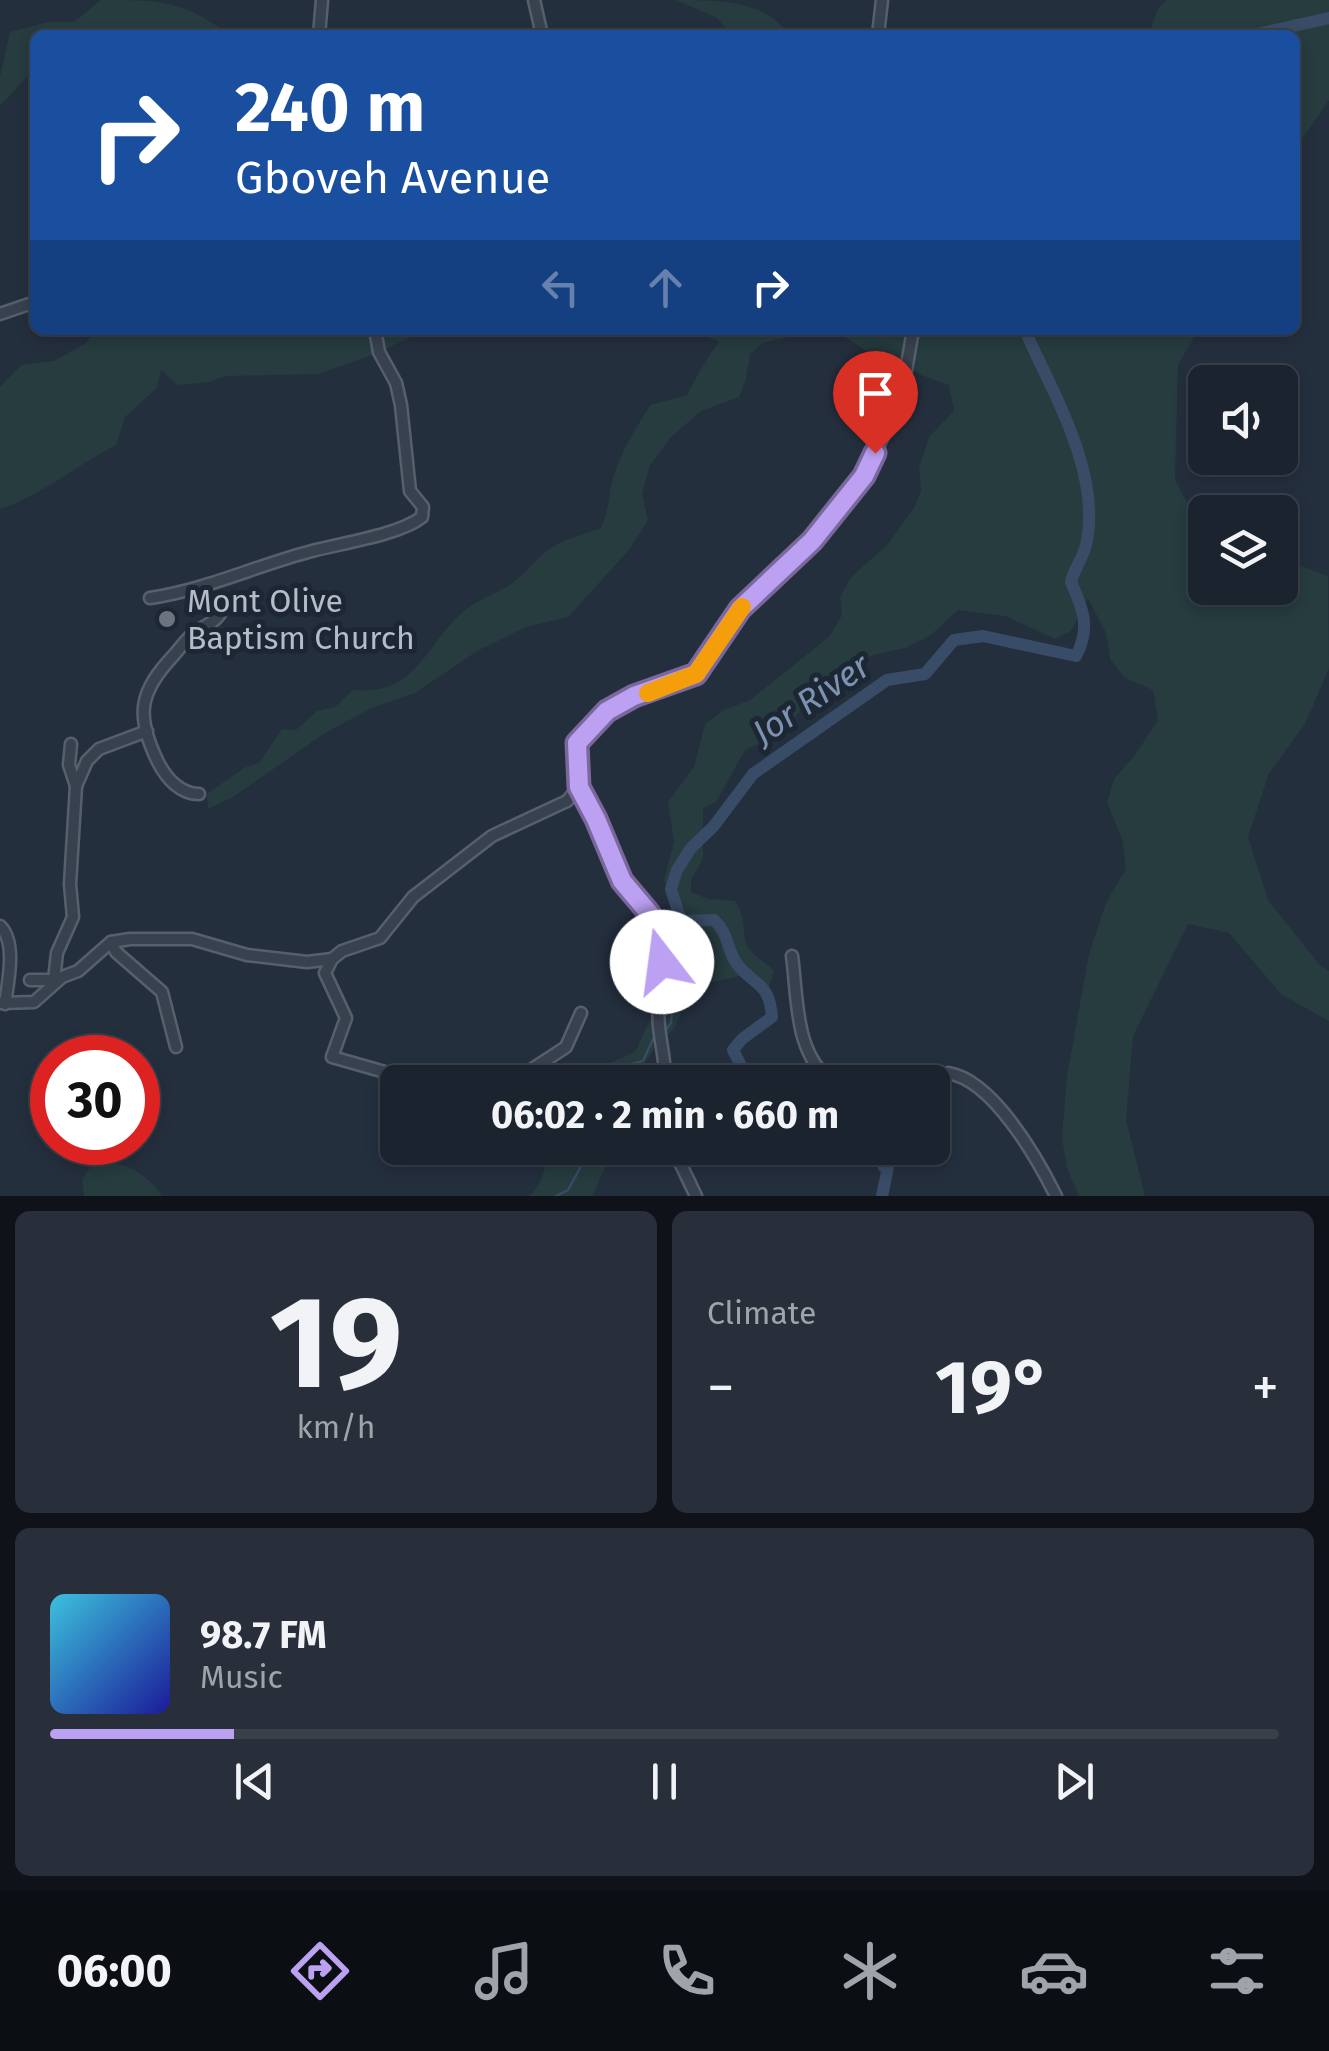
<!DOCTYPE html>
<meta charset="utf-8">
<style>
:root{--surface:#1b232e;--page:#282f3a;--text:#f1f3f6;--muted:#a0a4aa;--line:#39404a;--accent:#bca0f2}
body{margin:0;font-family:"Fira Sans",sans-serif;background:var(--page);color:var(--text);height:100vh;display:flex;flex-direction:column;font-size:38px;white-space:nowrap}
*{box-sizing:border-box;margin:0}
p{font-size:32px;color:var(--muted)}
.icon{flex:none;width:55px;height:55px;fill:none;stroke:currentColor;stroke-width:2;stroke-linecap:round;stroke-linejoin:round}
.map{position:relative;height:1196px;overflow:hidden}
.details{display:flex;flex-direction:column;gap:15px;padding:15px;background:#0f1319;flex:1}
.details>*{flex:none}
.top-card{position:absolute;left:30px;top:30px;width:1270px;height:305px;border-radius:15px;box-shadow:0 5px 15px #0003,0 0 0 2px var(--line);background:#1a4fa0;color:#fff;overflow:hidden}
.buttons{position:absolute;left:1188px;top:365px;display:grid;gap:20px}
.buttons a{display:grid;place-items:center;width:110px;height:110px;border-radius:15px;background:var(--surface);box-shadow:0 5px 15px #0003,0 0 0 2px var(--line);font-size:50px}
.speed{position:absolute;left:30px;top:1035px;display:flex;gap:20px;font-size:50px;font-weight:700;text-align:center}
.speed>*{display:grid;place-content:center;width:130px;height:130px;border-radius:50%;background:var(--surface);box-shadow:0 5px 15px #0003,0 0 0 2px var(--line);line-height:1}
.speed .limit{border:15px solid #d22;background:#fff;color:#111}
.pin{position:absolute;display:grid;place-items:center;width:85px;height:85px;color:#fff;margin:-102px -42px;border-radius:50% 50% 50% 0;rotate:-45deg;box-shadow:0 0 10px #0007}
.pin .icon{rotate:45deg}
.me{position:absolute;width:110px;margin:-55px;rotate:345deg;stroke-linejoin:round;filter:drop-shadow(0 0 8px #0008)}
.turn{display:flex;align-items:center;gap:35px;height:210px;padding:0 40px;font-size:45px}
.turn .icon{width:130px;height:130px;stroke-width:2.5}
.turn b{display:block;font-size:70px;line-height:85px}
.lanes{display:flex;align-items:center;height:95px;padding:0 40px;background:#0003;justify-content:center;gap:50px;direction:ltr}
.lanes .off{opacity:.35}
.big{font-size:75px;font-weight:700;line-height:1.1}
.details .tile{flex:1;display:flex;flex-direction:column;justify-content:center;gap:15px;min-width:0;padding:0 35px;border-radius:15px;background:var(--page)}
.details .dial{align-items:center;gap:0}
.dial b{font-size:130px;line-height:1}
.song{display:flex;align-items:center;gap:30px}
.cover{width:120px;height:120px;border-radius:15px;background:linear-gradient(135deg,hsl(190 70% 55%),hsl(240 70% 35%))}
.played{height:10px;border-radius:5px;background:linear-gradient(90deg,var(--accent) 15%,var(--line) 15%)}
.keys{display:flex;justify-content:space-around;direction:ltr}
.heat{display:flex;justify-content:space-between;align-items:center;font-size:55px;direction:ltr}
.details .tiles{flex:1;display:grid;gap:15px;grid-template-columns:1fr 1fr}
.tile:last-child{grid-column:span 2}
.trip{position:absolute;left:380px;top:1065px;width:570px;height:100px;border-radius:15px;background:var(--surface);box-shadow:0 5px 15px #0003,0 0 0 2px var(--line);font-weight:700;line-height:100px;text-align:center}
.dock{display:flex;height:160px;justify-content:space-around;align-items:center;background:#0b0e12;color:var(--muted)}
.dock .icon{width:70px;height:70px}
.dock .on{color:var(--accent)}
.dock b{font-size:45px;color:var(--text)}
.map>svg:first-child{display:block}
</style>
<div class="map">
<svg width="1329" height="1196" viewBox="0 0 1329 1196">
<rect width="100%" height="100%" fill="#242f3e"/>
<g fill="#263c3f">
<path d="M101,0C161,0 182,0 230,35H35V68L0,106V77L10,32L49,22H74Z"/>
<path d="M676,0C721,0 763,0 790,35H731L717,18Z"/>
<polygon points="1166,0 1329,0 1329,100 1295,149 1295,35 1148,35 1158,9"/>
<path d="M95,330H425L380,352L319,374L225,376L209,382L178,385L161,370L157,388L125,417L116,445C77,465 39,497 0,509V387L21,365L54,361L86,343Z"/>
<path d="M691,330H819L763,343L750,354L746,379L739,397L701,411L671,437L650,465L642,494L648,520L629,550L568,617L526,627L477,651L415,693L372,708L325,733L233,797L208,809L207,794L244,768L259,763L282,729L296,730L317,711L335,707L353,690C418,696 424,645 464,611C478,599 496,594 511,584C526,574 536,557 551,548C565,539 585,534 601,528C611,505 608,492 615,472C623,448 637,427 650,405L687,395C697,375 706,360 719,342Z"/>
<path d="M834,330H1199L1178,364L1175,480L1194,516L1205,522V588H1280V558L1328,576L1329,668L1305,724L1269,773L1248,837L1268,900L1319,964L1329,971V1021L1281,994L1229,933L1188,924L1133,1036L1126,1120L1145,1196H1079L1067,1168L1062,1138L1067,1076L1089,954L1106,903L1126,869L1122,839L1107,803L1114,779L1135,755L1158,720L1153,690L1125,678L1110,659L1106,633L1088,598L1071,631L1055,639L1005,616L958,610L931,635L905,648L877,654L835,670L781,733L745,750L716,802L703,808V858L691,880V892L708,899L735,901C749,922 740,937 749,949C755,957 767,963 774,971L767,994L749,974L704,984L688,1000L673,1030L657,1044L633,1082H599L609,1063L635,1052L651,1018L684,972L675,943L673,908L664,880L674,842L668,802L694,767L705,724L722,711L750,700L830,636L842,615L840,598L851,577L887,545L914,508L921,491L919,468L929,437L954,411L949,385L921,375L891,357L865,350Z"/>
<path d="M557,1148H607L606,1166L592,1196H529C546,1183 542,1160 557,1148Z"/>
<path d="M94,1161C123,1161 146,1172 162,1196H84L82,1180Z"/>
</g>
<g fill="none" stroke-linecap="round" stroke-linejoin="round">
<g stroke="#394c67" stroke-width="2.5">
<path d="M665,1031L671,1023L673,999C695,981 690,948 693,921H681"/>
<polyline points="618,1082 623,1066 643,1061 655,1035"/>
<polyline points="556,1196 568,1190 591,1148"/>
</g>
<g stroke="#394c67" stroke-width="12">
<polyline points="1253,35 1329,18"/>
<path d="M756,1082L745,1074L733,1050L742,1039L772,1017C769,981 755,987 737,964C726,949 729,933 714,920L681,921L671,889L677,870L691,848L713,827L753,774L887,680L925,674L954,640L983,636L1076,656C1091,628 1083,609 1071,582C1074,569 1083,558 1086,545C1102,476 1055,397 1028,337L1029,330"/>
<polyline points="882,1196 888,1167 884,1167 884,1148"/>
</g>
<g stroke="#565f6c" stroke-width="15">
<g id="minor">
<polyline points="534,0 542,35"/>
<polyline points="319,35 322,0"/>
<polyline points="878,35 882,0"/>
<polyline points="0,314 35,302"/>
<path d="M150,598C205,590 258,565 312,551C342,543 399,535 422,517L423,507L410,491L401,405L396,383L379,352L375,330"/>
<polyline points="71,744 69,765 76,786"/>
<path d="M199,794C180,794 166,778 158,762C135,715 139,692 174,655C180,648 187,638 195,632C205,625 212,625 220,614"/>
<path d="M0,926C17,942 8,982 5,1004"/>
<polyline points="111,942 116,952 162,992 176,1047"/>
<path d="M792,956C798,999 794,1055 833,1082"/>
<polyline points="332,959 325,973 346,1018 332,1057 420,1082"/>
<polyline points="30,980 54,980 78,971 111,942 130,939 192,939 247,955 307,962 332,959 342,951 380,938 413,897 492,836 567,801 579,787"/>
<polyline points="54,980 57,953 73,917 70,884 76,786 87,761 99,749 147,731"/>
<polyline points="1,1003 34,1002 60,979"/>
<polyline points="499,1082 520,1077 566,1047 581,1013"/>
<path d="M665,1082C666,1041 649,1023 666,979L661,973L658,930L649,913L622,881L597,819L579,787L577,743L607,711L634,697L696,674L740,609L812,541L864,476L886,430L892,400L904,382L913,330"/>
<path d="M926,1082L948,1073C993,1080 1037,1158 1056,1196"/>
<polyline points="673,1148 696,1196"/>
</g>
</g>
<use href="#minor" stroke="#38414e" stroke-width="10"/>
</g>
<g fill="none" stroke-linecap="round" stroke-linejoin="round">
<g stroke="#7a689d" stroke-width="25">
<polyline id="route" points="662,962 658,930 649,913 622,881 596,819 579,787 577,743 607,711 634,696 696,674 740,609 812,541 864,476 875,453"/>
</g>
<use href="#route" stroke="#bca0f2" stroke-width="18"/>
<polyline stroke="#f59e0b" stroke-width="18" points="648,693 696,674 742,607"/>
</g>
<circle fill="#6b7280" stroke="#1d2633" stroke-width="4" cx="167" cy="619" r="10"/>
<g text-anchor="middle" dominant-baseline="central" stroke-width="10" stroke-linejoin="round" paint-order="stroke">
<g font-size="32" fill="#b4bcc9" stroke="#1d2633" text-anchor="start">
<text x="187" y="601">Mont Olive<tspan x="187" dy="37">Baptism Church</tspan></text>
</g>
<g font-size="35" font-style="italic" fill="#7c92b1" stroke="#1d2633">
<text transform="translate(811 699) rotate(-34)">Jor River</text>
</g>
</g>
</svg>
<div class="buttons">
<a><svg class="icon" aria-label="sound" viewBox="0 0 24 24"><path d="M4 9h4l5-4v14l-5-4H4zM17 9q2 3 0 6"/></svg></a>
<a><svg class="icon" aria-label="layers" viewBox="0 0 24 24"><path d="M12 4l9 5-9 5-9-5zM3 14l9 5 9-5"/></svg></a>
</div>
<div class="speed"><div class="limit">30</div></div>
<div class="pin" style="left:875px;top:453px;background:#d93025"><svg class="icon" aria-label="arrive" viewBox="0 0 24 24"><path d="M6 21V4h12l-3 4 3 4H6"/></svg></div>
<svg class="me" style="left:662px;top:962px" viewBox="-20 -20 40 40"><circle r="19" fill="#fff"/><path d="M0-13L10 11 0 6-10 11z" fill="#bca0f2"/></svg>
<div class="trip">06:02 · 2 min · 660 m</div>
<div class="top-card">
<div class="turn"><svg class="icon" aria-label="right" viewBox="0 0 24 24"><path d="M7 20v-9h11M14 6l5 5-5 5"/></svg><div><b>240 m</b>Gboveh Avenue</div></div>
<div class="lanes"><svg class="icon off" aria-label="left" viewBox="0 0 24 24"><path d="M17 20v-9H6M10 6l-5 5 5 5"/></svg><svg class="icon off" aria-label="ahead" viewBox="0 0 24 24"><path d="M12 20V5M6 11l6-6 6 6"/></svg><svg class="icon" aria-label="right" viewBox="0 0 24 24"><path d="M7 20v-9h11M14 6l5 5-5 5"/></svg></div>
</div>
</div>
<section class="details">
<div class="tiles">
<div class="tile dial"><b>19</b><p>km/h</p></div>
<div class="tile"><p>Climate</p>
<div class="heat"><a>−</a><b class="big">19°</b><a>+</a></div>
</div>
<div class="tile">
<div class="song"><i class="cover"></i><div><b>98.7 FM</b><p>Music</p></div></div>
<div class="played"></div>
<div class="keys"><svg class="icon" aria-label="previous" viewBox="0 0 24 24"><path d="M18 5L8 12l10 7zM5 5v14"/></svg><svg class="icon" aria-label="pause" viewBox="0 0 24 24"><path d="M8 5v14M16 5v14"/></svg><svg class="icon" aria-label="next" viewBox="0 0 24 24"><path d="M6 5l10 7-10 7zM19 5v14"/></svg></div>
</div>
</div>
</section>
<nav class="dock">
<b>06:00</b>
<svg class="icon on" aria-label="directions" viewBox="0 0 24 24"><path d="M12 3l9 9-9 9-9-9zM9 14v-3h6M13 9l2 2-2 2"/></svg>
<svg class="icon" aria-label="music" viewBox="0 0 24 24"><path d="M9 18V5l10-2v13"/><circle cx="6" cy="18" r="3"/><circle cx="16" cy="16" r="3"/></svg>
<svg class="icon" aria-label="phone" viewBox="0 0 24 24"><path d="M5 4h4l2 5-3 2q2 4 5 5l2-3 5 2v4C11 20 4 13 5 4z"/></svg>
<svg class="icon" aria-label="climate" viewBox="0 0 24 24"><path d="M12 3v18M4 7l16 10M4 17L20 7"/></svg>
<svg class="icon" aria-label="car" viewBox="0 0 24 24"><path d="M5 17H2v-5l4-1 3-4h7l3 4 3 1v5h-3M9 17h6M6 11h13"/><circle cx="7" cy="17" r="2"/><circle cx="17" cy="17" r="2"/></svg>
<svg class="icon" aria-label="filters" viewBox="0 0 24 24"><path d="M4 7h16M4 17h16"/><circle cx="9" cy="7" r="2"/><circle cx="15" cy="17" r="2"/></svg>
</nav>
